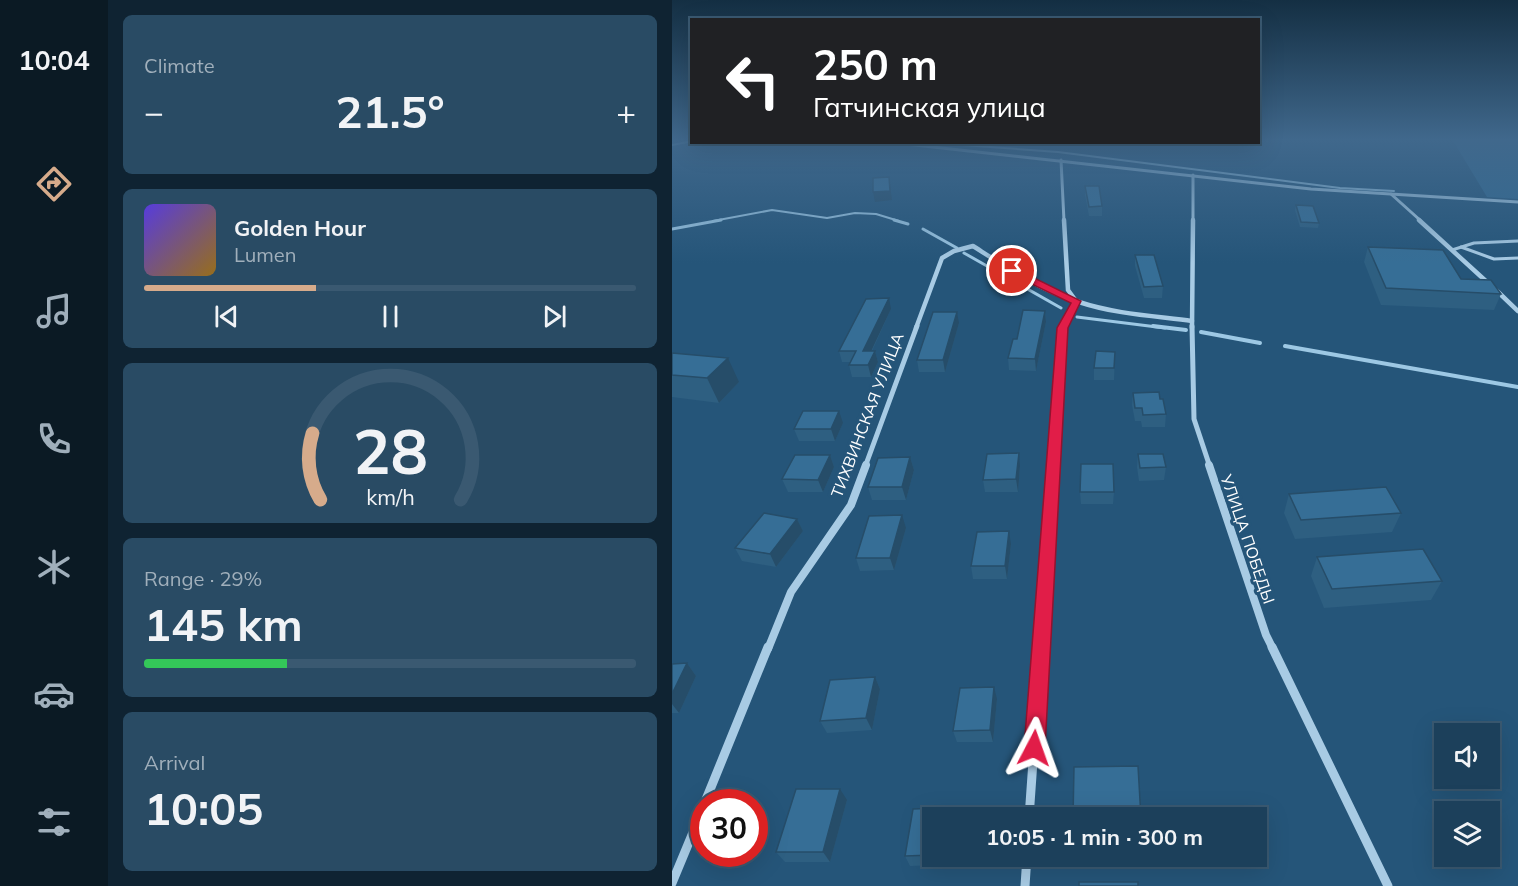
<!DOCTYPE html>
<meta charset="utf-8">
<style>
:root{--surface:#1c405b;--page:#294b64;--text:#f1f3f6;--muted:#a0afbb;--line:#3a5971;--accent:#d6ab8b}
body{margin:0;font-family:Mulish,sans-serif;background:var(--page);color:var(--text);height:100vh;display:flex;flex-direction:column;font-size:22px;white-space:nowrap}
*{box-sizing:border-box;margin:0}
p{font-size:20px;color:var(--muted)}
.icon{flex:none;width:33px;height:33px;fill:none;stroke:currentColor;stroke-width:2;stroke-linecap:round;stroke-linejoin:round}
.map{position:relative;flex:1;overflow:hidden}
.sheet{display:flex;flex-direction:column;gap:15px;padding:15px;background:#0f2332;width:564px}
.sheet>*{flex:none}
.top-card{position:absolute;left:18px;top:18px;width:570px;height:126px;border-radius:0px;box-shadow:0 6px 24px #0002,0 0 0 2px var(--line);background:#202124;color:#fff;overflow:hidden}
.tools{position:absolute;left:762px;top:723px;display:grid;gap:12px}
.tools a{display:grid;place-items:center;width:66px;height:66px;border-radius:0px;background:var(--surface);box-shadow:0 6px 24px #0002,0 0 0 2px var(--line);font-size:30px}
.speed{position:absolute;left:18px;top:789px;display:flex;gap:12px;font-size:30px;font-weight:700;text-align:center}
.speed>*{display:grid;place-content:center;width:78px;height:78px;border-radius:50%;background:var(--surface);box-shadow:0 6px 24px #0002,0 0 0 2px var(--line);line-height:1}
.speed .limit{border:9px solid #d22;background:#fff;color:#111}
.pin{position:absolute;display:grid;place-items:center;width:51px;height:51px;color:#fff;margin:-26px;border:3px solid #fff;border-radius:50%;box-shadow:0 2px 6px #0007}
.me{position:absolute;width:66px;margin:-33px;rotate:4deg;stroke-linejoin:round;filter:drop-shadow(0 0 4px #0008)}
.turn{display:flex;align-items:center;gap:21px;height:126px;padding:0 24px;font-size:27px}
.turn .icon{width:78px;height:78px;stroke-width:2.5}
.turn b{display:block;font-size:42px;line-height:51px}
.big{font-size:45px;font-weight:700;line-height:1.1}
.sheet .tile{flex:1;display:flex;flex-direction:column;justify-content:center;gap:9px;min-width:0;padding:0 21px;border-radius:9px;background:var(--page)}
.sheet .dial{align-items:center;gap:0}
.dial svg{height:156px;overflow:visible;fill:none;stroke:var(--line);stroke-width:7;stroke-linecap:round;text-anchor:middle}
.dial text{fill:var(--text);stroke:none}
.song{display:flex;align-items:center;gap:18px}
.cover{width:72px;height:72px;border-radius:9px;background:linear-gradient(135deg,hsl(250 70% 55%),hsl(40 70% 35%))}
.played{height:6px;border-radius:3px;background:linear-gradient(90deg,var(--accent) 35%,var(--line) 35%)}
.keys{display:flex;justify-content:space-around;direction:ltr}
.heat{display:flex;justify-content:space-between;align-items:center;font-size:33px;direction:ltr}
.charge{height:9px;border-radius:4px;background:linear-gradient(90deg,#34c759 29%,var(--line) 0)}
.trip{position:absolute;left:250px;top:807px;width:345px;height:60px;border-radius:0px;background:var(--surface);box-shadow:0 6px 24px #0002,0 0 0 2px var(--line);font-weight:700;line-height:60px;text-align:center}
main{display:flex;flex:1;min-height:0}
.menu{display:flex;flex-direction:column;width:108px;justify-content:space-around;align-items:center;background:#0b1a24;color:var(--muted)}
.menu .icon{width:42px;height:42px}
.menu .active{color:var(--accent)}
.menu b{font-size:27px;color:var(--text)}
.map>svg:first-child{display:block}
</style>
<main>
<nav class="menu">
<b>10:04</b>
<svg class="icon active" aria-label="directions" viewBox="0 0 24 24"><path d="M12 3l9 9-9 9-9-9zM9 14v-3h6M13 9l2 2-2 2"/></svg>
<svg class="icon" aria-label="music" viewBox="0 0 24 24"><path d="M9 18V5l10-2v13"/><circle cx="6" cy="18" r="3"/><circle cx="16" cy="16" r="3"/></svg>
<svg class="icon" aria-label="phone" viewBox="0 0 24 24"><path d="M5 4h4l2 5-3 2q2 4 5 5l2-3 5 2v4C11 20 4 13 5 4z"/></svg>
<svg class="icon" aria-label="climate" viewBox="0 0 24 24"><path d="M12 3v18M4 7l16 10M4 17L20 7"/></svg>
<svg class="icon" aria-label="car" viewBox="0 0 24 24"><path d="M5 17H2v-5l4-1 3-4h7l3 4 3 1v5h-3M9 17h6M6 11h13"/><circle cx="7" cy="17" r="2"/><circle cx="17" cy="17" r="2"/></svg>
<svg class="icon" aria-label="filters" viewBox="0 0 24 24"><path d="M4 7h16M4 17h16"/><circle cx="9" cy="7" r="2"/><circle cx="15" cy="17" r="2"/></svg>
</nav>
<section class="sheet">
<div class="tile"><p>Climate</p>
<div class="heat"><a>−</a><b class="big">21.5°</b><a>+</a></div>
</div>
<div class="tile">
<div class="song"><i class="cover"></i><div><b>Golden Hour</b><p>Lumen</p></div></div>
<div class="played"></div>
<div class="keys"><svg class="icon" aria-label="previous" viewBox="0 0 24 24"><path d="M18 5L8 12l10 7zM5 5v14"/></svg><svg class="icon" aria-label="pause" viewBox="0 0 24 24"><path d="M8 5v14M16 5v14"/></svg><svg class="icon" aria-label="next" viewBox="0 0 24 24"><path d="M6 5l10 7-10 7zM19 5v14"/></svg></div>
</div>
<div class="tile dial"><svg viewBox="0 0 100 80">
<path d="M14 69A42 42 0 1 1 86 69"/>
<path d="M14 69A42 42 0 0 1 10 35" stroke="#d6ab8b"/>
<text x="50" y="56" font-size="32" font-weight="700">28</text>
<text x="50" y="72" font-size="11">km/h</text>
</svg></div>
<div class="tile"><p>Range · 29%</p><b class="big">145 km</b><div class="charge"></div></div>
<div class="tile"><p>Arrival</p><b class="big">10:05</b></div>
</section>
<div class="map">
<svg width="846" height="886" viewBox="0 0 846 886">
<rect width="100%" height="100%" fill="#255579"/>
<polygon fill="#306991" points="780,139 846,139 846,199 815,197"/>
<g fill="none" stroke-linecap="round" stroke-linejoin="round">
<g stroke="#9dc8e4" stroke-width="2">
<polyline points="249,142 386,152 668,188 722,191"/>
<polyline points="41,221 100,210 155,218 183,213 204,214 227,221"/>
</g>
<g stroke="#9dc8e4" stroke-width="3">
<polyline points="222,220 236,224"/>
<polyline points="0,229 49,220"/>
<polyline points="251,229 285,248"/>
<polyline points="292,253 389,308"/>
<polyline points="405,317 493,328"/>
</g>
<g stroke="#9dc8e4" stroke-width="4">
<polyline points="481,326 514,330"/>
<polyline points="529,332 588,343"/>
<polyline points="613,346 846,387"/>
</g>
<polyline stroke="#a8cbe4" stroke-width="2" points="0,145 20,141"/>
<g stroke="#a8cbe4" stroke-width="3">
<polyline points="789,247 822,259 846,258"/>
<polyline points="780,250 802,243 846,241"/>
</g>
<g stroke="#a8cbe4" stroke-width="3">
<polyline points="216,142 639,189 846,202"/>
<polyline points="389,160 392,221"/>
<polyline points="719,194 749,221"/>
<polyline points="521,221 521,175"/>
</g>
<g stroke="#a8cbe4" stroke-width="4.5">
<polyline points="747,220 816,283"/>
<polyline points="824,290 846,311"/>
<path d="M244,328L270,258L282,251L301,246C334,267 368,290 407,302C443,314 482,316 520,321"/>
<polyline points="391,328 404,301 396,290 392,220"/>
<polyline points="520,328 521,220"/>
</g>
<g stroke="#a8cbe4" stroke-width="5">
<polyline points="520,326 522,419 538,467"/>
<polyline points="193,467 245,326"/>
<polyline points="381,467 392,326"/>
</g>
<g stroke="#a8cbe4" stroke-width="8">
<polyline points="537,465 594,635 601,649"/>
<polyline points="96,649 119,592 179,505 194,465"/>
<polyline points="369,649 381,465"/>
</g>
<g stroke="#a8cbe4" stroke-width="9">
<polyline points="600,647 716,886"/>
<polyline points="33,802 96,647"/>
<polyline points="357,818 369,647"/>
<polyline points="0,883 32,806"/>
<polyline points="353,886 355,856"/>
</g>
</g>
<g fill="#2e5f81">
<polygon points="413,186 430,206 430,216 417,216 413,195"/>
<polygon points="624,205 647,223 646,228 628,227 623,210"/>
<polygon points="696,247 789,279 829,294 822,310 709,305 692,262"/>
<polygon points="463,255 491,286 490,298 472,298 463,266"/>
<polygon points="219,309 200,351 203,351 206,362 199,377 180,377 177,365 179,362 170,362 167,351"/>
<polygon points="373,311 374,322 364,371 337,370 336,358"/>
<polygon points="287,323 273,372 247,372 245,360"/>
<polygon points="443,352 442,380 422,380 422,368"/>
<polygon points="0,353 67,382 47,403 0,397"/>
<polygon points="461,393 488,399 494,414 493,427 470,427 469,421 463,421 460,405"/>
<polygon points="171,423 163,441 127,441 122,429"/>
<polygon points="466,454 494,467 492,480 467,481 465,467"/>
<polygon points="158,455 162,467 151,492 116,492 110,479"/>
<polygon points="238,457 242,470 234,500 200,500 196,487"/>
<polygon points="348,466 346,492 313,492 311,480"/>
<polygon points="408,492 442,492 441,504 409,504"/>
<polygon points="617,494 729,513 720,532 623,539 612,513"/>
<polygon points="125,519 131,531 104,567 70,561 63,548"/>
<polygon points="234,528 222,570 188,571 184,558"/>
<polygon points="339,544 335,579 301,579 299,566"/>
<polygon points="645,557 770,581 759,600 652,608 639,576"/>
<polygon points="15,663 24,676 7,713 0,713 0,664"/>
<polygon points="203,677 208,689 200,730 155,733 148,721"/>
<polygon points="325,699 321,742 285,742 281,731"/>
<polygon points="175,800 158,862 113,862 104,852"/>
<polygon points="298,807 302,818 261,818 261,856 298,856 297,864 238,866 233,856 241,809"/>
</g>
<g fill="#264d69">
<polygon points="217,177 220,200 203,202 201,192"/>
<polygon points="217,298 219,309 194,362 191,351"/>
<polygon points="373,311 374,322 364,371 363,359"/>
<polygon points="285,312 287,323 273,372 271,360"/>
<polygon points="203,351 206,362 199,377 196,365"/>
<polygon points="56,358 67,382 47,403 35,378"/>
<polygon points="167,411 171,423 163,441 159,429"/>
<polygon points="347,453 348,466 346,492 344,479"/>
<polygon points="158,455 162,467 151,492 146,480"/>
<polygon points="238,457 242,470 234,500 230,487"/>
<polygon points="230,515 234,528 222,570 218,558"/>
<polygon points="125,519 131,531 104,567 98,554"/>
<polygon points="337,531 339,544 335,579 333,566"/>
<polygon points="15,663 24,676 7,713 0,704 0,694"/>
<polygon points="203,677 208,689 200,730 194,718"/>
<polygon points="322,687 325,699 321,742 318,730"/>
<polygon points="168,789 175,800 158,862 151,852"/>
<polygon points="298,807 302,818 297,818"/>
<polygon points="294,856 298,856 297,864"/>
</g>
<g fill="#366e96" stroke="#264d69" stroke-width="1.5">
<polygon points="217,177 218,191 201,192 201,178"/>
<polygon points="413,186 427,186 430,206 417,207"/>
<polygon points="624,205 641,206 647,223 629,222"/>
<polygon points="696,247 771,250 789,279 819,280 829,294 714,288"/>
<polygon points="463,255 482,255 491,286 472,287"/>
<polygon points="217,298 191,351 203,351 196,365 177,365 184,351 167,351 194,299"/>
<polygon points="351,310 373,311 363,359 336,358 341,339 345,339"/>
<polygon points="261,312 285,312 271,360 245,360"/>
<polygon points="424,351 443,352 442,368 422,368"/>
<polygon points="0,353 56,358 35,378 0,375"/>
<polygon points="487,392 488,399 491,399 494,414 471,415 470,408 463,408 461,393"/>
<polygon points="131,411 167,411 159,429 122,429"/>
<polygon points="347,453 344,479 311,480 315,454"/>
<polygon points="466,454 491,454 494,467 468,468"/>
<polygon points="123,455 158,455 146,480 110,479"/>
<polygon points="238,457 230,487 196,487 206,458"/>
<polygon points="409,464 441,464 442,492 408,492"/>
<polygon points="714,487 729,513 629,520 617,494"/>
<polygon points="92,513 125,519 98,554 63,548"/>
<polygon points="230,515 218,558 184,558 197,516"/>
<polygon points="337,531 333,566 299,566 305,532"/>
<polygon points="751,549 770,581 660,589 645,557"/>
<polygon points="15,663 0,694 0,664"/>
<polygon points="203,677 194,718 148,721 158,680"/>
<polygon points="322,687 318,730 281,731 288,688"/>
<polygon points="466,766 469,818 401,818 402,767"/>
<polygon points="124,789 168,789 151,852 104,852"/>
<polygon points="298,807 297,818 261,818 261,855 233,856 241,809"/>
<rect x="407" y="882" width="59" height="4"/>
</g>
<linearGradient id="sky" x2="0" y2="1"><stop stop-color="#142f43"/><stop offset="0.53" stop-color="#40688c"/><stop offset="1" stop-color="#40688c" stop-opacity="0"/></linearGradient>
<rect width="846" height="263" fill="url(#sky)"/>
<polygon fill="#e11d48" stroke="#92132f" stroke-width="1.5" points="337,269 344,269 409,301 396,328 373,748 370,755 362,758 355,755 352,748 385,328 399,303 337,273"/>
<g text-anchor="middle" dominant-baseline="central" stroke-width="6" stroke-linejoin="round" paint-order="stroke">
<g font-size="16" fill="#fff" stroke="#255579">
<text transform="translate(195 415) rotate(-69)">ТИХВИНСКАЯ УЛИЦА</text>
<text transform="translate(576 539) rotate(71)">УЛИЦА ПОБЕДЫ</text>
</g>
</g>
</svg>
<div class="tools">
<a><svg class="icon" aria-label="sound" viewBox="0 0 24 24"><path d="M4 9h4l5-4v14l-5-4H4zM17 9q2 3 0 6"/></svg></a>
<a><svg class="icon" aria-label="layers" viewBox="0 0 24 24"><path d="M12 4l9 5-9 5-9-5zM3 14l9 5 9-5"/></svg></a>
</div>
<div class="speed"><div class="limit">30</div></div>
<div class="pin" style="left:340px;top:271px;background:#d93025"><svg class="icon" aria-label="arrive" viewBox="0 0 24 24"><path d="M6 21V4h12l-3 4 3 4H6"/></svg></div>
<svg class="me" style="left:362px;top:748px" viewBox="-20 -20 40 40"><path d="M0-17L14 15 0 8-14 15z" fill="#e11d48" stroke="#fff" stroke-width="4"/></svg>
<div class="trip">10:05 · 1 min · 300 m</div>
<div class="top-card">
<div class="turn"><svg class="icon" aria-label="left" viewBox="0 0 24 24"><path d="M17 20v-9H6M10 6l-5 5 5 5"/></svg><div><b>250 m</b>Гатчинская улица</div></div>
</div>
</div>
</main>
